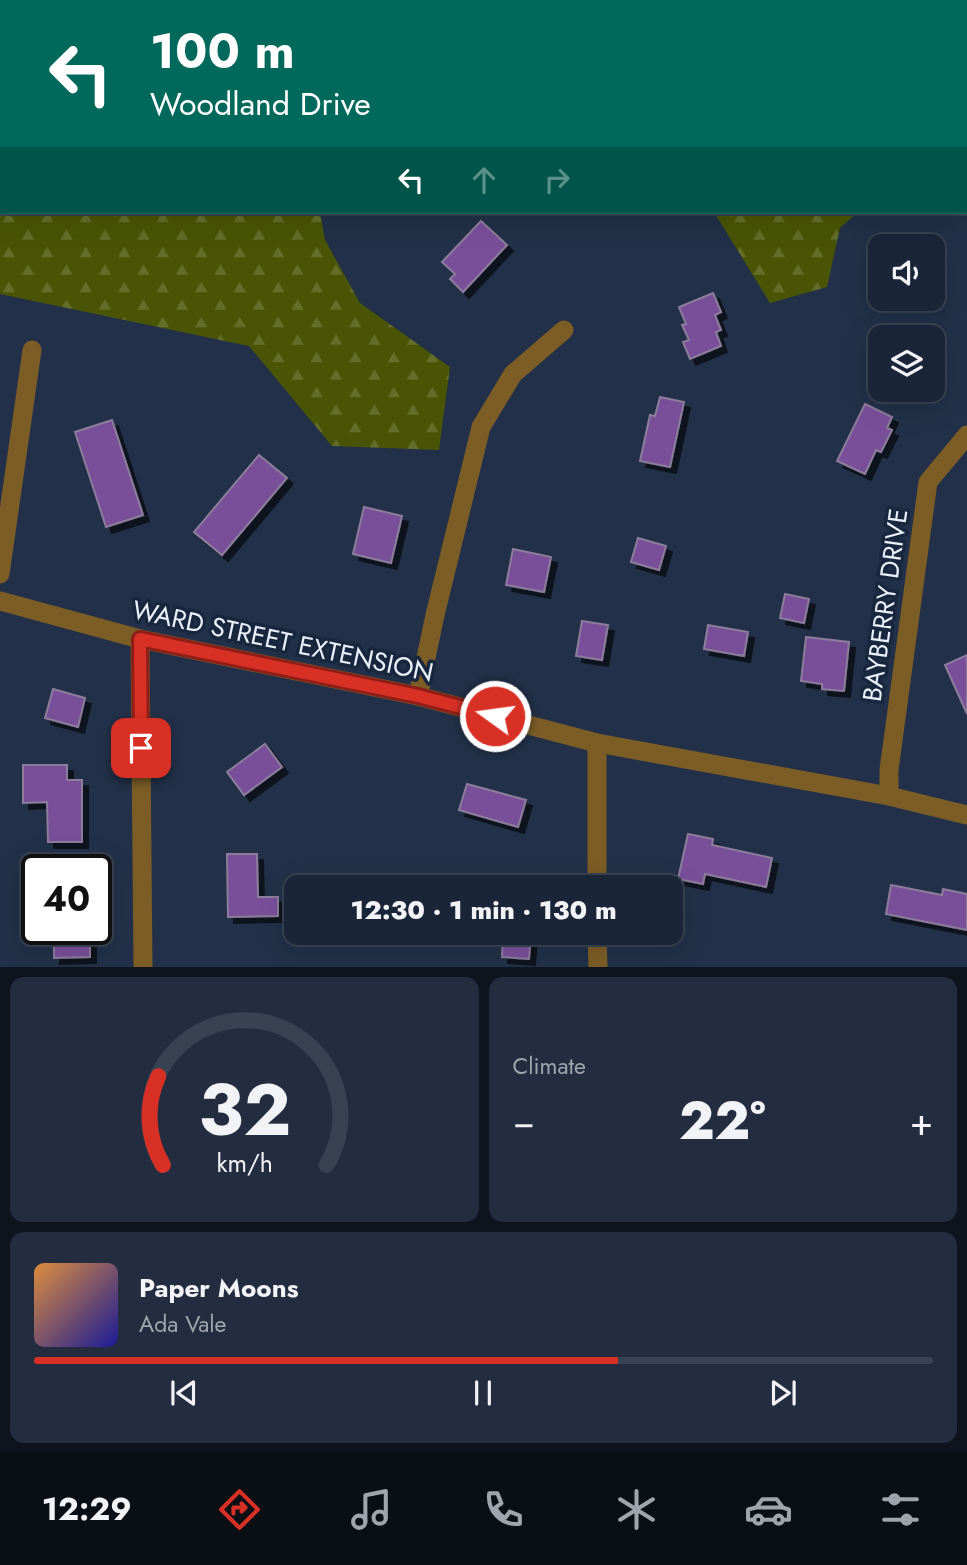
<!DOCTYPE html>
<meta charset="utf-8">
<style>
:root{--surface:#1a2537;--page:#232d3f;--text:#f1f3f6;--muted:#9fa5ad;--line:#384252;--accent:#d93025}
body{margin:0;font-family:Jost,sans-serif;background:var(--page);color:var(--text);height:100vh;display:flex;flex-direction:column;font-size:26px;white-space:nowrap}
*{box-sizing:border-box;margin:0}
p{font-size:23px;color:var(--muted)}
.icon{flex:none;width:38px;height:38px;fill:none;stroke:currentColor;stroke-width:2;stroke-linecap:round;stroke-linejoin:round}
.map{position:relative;height:967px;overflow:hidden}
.panel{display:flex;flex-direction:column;gap:10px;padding:10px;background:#0e141e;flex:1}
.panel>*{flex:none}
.guide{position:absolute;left:0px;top:0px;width:968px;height:214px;box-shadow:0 7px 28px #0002,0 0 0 2px var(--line);background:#00695c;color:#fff;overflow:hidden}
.controls{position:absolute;left:868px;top:234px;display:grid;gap:14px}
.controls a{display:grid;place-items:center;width:77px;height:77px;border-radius:14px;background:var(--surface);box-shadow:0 7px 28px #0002,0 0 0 2px var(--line);font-size:35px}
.speed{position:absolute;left:21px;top:854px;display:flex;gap:14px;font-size:35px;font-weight:700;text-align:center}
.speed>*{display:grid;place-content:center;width:91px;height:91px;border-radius:50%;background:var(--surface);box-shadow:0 7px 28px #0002,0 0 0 2px var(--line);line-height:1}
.speed .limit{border:4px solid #111;border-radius:10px;background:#fff;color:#111}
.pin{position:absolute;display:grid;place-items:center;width:60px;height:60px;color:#fff;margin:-30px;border-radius:14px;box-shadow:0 4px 10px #0006}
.me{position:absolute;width:77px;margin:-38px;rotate:284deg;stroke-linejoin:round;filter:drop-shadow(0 0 5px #0008)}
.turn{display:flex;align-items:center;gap:24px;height:147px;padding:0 35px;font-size:32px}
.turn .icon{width:91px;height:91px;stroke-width:2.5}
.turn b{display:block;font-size:49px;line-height:60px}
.lanes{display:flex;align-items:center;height:66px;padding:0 35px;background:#0003;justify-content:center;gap:35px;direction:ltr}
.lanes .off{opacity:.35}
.big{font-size:52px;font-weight:800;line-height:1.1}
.panel .card{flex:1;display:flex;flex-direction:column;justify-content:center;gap:10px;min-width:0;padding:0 24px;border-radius:14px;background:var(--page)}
.panel .dial{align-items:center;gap:0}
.dial svg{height:182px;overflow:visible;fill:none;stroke:var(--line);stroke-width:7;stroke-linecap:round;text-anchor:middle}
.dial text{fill:var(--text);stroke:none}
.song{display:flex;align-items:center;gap:21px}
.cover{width:84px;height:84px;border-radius:10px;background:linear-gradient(135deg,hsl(30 70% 55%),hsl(240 70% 35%))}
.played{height:7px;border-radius:4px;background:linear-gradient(90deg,var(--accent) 65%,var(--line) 65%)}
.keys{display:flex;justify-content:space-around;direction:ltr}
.heat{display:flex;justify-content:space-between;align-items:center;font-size:38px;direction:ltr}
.panel .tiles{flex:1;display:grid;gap:10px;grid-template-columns:1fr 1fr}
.card:last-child{grid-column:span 2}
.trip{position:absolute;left:284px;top:875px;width:399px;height:70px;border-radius:14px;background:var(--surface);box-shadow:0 7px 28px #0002,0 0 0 2px var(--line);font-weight:800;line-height:70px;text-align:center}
.tabs{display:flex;height:112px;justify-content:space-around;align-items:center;background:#0a0f16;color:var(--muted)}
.tabs .icon{width:49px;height:49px}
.tabs .on{color:var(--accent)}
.tabs b{font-size:32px;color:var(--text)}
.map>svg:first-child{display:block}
</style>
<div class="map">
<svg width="967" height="967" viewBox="0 0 967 967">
<defs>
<pattern id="forest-firs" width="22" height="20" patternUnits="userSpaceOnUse" patternTransform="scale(1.75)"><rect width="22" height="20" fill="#495505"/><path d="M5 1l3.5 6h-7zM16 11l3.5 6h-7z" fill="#636e2a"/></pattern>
<filter id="shadow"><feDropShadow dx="6" dy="6" stdDeviation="0" flood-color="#0009"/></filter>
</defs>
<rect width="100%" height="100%" fill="#223149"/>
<g fill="url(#forest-firs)">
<polygon points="0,0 466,2 2,2 2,212 320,212 325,240 360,303 450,367 439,450 332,446 249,346 0,294"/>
<polygon points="655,0 967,0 967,142 966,2 650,2"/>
<polygon points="714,212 858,212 840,228 827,287 770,303"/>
</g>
<g fill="#794f9a" stroke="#8c7d9b" stroke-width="2" filter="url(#shadow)">
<polygon points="481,221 507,245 463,292 450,279 455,274 442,262"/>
<polygon points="713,293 721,312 715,315 721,330 716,332 721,346 690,359 683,342 689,340 682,325 686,324 679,307"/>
<polygon points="660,397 684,402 670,467 640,461 650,415 655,416"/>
<polygon points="865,404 892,417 887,428 892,430 881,452 876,450 865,474 837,461"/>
<polygon points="112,420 143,515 106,527 75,432"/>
<polygon points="259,455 287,478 222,555 194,532"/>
<polygon points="364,507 402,516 391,563 353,554"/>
<polygon points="638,538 666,546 659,570 631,562"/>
<polygon points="513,549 551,557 544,592 506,585"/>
<polygon points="785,594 809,599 804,623 780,618"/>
<polygon points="582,621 608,625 602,660 576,656"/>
<polygon points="708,625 748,632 744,656 704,649"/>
<polygon points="806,637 849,642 844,691 822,689 822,684 801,681"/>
<polygon points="967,655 967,714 945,665"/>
<polygon points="53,689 85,698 78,727 45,718"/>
<polygon points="265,744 282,767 244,795 227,772"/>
<polygon points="23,765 67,765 67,780 82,780 82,842 48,842 47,802 23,803"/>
<polygon points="467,784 526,800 518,827 459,810"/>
<polygon points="688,834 713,839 712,845 772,858 766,887 705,874 703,884 678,879"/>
<polygon points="227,854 257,854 258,897 278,897 278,916 228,917"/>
<polygon points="891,885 942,895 943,889 967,894 967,930 886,914"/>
<polygon points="54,929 90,929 90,957 54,958"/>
<polygon points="503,933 531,933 529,959 502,957"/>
</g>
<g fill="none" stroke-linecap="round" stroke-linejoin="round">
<g stroke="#7c5d26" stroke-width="19">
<polyline points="0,574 32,350"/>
<polyline points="140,639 143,967"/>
<polyline points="418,696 435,615 481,427 513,374 564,330"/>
<polyline points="597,743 597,887"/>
<polyline points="889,796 889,770 928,482 967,435"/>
<polyline points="597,933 598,967"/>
</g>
<polyline stroke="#7c5d26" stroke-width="19" points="0,601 140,639 418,696 597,743 889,796 967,815"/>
</g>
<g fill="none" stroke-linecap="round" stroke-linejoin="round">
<g stroke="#8d1f18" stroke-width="18">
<polyline id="route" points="141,748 140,639 418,696 495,716"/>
</g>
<use href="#route" stroke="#d93025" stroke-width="12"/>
</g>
<g text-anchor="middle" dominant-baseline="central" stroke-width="7" stroke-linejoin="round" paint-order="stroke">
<g font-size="26" fill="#e9f1fd" stroke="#19273e">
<text transform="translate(885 605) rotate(-82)">BAYBERRY DRIVE</text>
<text transform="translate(283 641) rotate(12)">WARD STREET EXTENSION</text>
</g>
</g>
</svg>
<div class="controls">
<a><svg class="icon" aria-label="sound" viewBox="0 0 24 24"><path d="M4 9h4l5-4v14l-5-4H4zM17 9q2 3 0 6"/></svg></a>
<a><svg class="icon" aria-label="layers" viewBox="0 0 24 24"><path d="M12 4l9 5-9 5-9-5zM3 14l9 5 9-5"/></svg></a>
</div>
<div class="speed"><div class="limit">40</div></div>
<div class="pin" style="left:141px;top:748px;background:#d93025"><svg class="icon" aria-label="arrive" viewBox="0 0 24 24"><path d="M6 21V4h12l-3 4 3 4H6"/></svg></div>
<svg class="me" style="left:495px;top:716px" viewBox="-20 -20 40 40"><circle r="17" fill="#d93025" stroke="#fff" stroke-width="3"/><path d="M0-11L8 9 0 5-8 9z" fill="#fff"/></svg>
<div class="trip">12:30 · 1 min · 130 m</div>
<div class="guide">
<div class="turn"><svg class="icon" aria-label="left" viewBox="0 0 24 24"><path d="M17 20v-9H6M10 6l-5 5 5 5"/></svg><div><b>100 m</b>Woodland Drive</div></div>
<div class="lanes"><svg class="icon" aria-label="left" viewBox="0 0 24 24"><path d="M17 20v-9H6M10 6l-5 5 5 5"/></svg><svg class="icon off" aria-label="ahead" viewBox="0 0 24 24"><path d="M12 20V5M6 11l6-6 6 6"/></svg><svg class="icon off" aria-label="right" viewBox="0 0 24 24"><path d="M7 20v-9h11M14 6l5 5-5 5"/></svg></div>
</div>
</div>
<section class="panel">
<div class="tiles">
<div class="card dial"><svg viewBox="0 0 100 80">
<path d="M14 69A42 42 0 1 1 86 69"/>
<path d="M14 69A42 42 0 0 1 12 30" stroke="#d93025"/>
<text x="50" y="56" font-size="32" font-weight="700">32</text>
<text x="50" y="72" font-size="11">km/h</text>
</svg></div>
<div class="card"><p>Climate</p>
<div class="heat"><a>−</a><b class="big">22°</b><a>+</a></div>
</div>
<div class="card">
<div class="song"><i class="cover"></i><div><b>Paper Moons</b><p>Ada Vale</p></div></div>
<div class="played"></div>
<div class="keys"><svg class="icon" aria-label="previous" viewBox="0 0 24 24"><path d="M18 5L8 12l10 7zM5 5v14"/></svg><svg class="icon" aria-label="pause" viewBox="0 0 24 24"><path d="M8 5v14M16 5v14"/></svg><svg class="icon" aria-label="next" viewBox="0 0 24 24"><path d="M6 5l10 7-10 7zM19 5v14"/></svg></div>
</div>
</div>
</section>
<nav class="tabs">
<b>12:29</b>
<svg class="icon on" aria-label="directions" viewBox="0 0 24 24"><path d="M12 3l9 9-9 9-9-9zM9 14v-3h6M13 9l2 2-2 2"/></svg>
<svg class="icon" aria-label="music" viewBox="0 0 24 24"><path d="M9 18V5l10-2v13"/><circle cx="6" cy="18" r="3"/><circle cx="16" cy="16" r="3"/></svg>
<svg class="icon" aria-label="phone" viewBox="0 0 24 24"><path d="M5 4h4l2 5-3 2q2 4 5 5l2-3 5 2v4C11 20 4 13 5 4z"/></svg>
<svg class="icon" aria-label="climate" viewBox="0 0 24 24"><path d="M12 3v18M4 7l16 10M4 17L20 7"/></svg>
<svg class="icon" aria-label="car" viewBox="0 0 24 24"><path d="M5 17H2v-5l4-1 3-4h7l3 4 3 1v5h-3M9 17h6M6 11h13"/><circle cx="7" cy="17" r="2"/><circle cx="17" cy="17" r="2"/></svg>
<svg class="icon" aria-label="filters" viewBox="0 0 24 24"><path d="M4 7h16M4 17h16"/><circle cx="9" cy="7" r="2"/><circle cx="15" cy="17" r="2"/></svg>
</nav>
